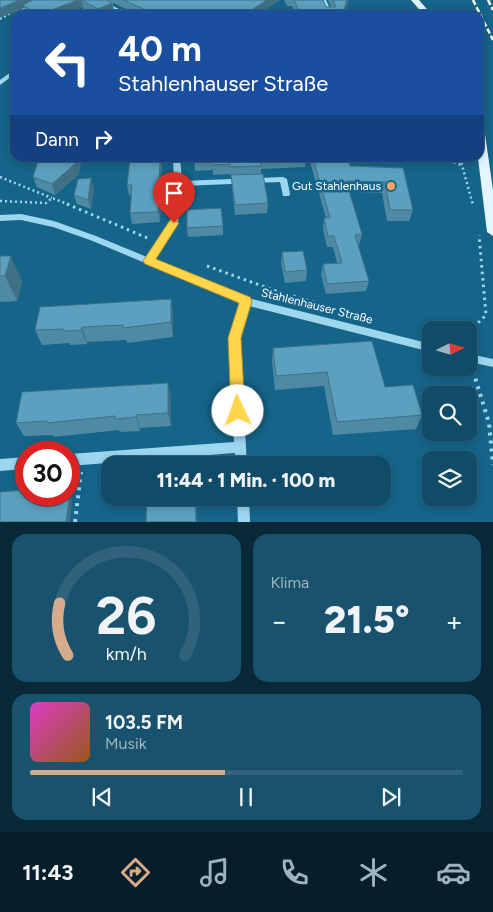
<!DOCTYPE html>
<html lang="de">
<meta charset="utf-8">
<style>
:root{--surface:#104b67;--page:#19526d;--text:#f1f3f6;--muted:#9cb3c0;--line:#30637b;--accent:#d6ab8b}
body{margin:0;font-family:Figtree,sans-serif;background:var(--page);color:var(--text);height:100vh;display:flex;flex-direction:column;font-size:19px;white-space:nowrap}
*{box-sizing:border-box;margin:0}
p{font-size:16px;color:var(--muted)}
.icon{flex:none;width:28px;height:28px;fill:none;stroke:currentColor;stroke-width:2;stroke-linecap:round;stroke-linejoin:round}
.map{position:relative;height:522px;overflow:hidden}
.panel{display:flex;flex-direction:column;gap:12px;padding:12px;background:#092939;flex:1}
.panel>*{flex:none}
.banner{position:absolute;left:10px;top:10px;width:474px;height:152px;border-radius:15px;box-shadow:0 2px 8px #0003,0 0 0 1px var(--line);background:#1a4fa0;color:#fff;overflow:hidden}
.needle{width:32px;rotate:85deg}
.controls{position:absolute;left:422px;top:321px;display:grid;gap:10px}
.controls a{display:grid;place-items:center;width:55px;height:55px;border-radius:10px;background:var(--surface);box-shadow:0 2px 8px #0003,0 0 0 1px var(--line);font-size:25px}
.speed{position:absolute;left:15px;top:441px;display:flex;gap:10px;font-size:25px;font-weight:700;text-align:center}
.speed>*{display:grid;place-content:center;width:65px;height:65px;border-radius:50%;background:var(--surface);box-shadow:0 2px 8px #0003,0 0 0 1px var(--line);line-height:1}
.speed .limit{border:8px solid #d22;background:#fff;color:#111}
.pin{position:absolute;display:grid;place-items:center;width:42px;height:42px;color:#fff;margin:-51px -21px;border-radius:50% 50% 50% 0;rotate:-45deg;box-shadow:0 0 5px #0007}
.pin .icon{rotate:45deg}
.me{position:absolute;width:55px;margin:-28px;rotate:357deg;stroke-linejoin:round;filter:drop-shadow(0 0 4px #0008)}
.turn{display:flex;align-items:center;gap:18px;height:105px;padding:0 25px;font-size:22px}
.turn .icon{width:65px;height:65px;stroke-width:2.5}
.turn b{display:block;font-size:35px;line-height:42px}
.then{display:flex;align-items:center;height:48px;padding:0 25px;background:#0003;gap:10px;font-size:19px}
.big{font-size:38px;font-weight:800;line-height:1.1}
.panel .card{flex:1;display:flex;flex-direction:column;justify-content:center;gap:8px;min-width:0;padding:0 18px;border-radius:15px;background:var(--page)}
.panel .dial{align-items:center;gap:0}
.dial svg{height:130px;overflow:visible;fill:none;stroke:var(--line);stroke-width:7;stroke-linecap:round;text-anchor:middle}
.dial text{fill:var(--text);stroke:none}
.song{display:flex;align-items:center;gap:15px}
.cover{width:60px;height:60px;border-radius:8px;background:linear-gradient(135deg,hsl(310 70% 55%),hsl(30 70% 35%))}
.played{height:5px;border-radius:2px;background:linear-gradient(90deg,var(--accent) 45%,var(--line) 45%)}
.keys{display:flex;justify-content:space-around;direction:ltr}
.heat{display:flex;justify-content:space-between;align-items:center;font-size:28px;direction:ltr}
.panel .tiles{flex:1;display:grid;gap:12px;grid-template-columns:1fr 1fr}
.card:last-child{grid-column:span 2}
.trip{position:absolute;left:101px;top:456px;width:290px;height:50px;border-radius:15px;background:var(--surface);box-shadow:0 2px 8px #0003,0 0 0 1px var(--line);font-weight:800;line-height:50px;text-align:center}
.menu{display:flex;height:80px;justify-content:space-around;align-items:center;background:#061e29;color:var(--muted)}
.menu .icon{width:35px;height:35px}
.menu .current{color:var(--accent)}
.menu b{font-size:22px;color:var(--text)}
.map>svg:first-child{display:block}
</style>
<div class="map">
<svg width="493" height="522" viewBox="0 0 493 522">
<rect width="100%" height="100%" fill="#156489"/>
<g fill="none" stroke-linecap="round" stroke-linejoin="round">
<polyline stroke="#9cd6ef" stroke-width="2" stroke-dasharray="2 2.5" stroke-linecap="butt" points="0,19 11,13"/>
<g stroke="#9cd6ef" stroke-width="2.5" stroke-dasharray="2 3" stroke-linecap="butt">
<polyline points="445,158 461,165"/>
<polyline points="460,158 473,205"/>
<polyline points="0,177 52,198"/>
<polyline points="0,201 46,203 52,198 70,205"/>
</g>
<g stroke="#9cd6ef" stroke-width="3" stroke-dasharray="2.5 4" stroke-linecap="butt">
<polyline points="67,204 150,239"/>
<polyline points="207,266 276,291 354,314"/>
<polyline points="469,332 486,315 479,235"/>
</g>
<g stroke="#9cd6ef" stroke-width="4" stroke-dasharray="3 5" stroke-linecap="butt">
<polyline points="473,371 489,423 493,465"/>
<polyline points="75,522 81,472"/>
</g>
<g fill="#9cd6ef" fill-rule="evenodd">
<polygon points="39,0 46,0 24,12 24,15 18,15 20,10"/>
<polygon points="95,0 102,0 130,15 123,15"/>
<polygon points="320,0 326,0 333,15 327,15"/>
<polygon points="15,69 15,74 0,85 0,80"/>
<polygon points="173,158 180,158 182,181 283,177 287,179 290,194 289,196 283,196 280,182 182,186 178,223 154,260 248,298 431,344 431,352 249,306 240,338 247,465 235,465 235,453 69,466 69,454 234,442 230,338 241,303 90,240 53,227 21,220 0,221 0,215 21,214 54,221 96,236 147,257 170,223 174,184"/>
<polygon points="469,354 493,359 493,367 469,362"/>
<polygon points="26,457 26,469 0,471 0,459"/>
<polygon points="237,498 249,498 250,522 238,522"/>
</g>
<g fill="#e4f5ff" fill-rule="evenodd">
<polygon points="411,0 419,0 432,15 424,15"/>
<polygon points="479,124 484,127 493,190 493,236 487,232 478,158"/>
</g>
<g stroke="#fff" stroke-width="2.5" stroke-dasharray="5.5 2.5" stroke-linecap="butt">
<polyline points="473,0 493,40"/>
<polyline points="488,0 493,10"/>
</g>
</g>
<g fill="#4f8aa4">
<polygon points="0,0 280,0 257,15 140,15 113,3 114,12 108,15 94,15 83,9 83,7 62,15 29,15 26,13 24,7 18,11 0,17"/>
<polygon points="284,0 323,0 326,7 331,7 328,0 349,0 344,15 296,15 292,6 287,6"/>
<polygon points="141,158 162,158 160,222 132,224 130,213 132,195 129,195 127,185"/>
<polygon points="194,158 306,158 305,167 261,169 261,174 268,203 267,213 235,215 231,177 230,174 213,175 213,170 195,171"/>
<polygon points="309,158 348,158 350,166 403,168 413,210 409,221 387,221 382,193 349,192 362,234 359,245 358,245 369,281 366,291 326,294 321,275 323,264 337,263 333,247 327,247 323,229 324,218 326,218"/>
<polygon points="79,174 55,195 37,187 33,177"/>
<polygon points="94,188 91,209 77,204 74,195"/>
<polygon points="223,226 223,235 188,237 187,228"/>
<polygon points="282,252 307,270 306,281 285,283 281,263"/>
<polygon points="0,256 22,281 17,301 0,302"/>
<polygon points="171,299 173,314 173,337 127,343 126,340 87,342 87,344 70,345 69,343 42,345 35,330"/>
<polygon points="273,348 385,387 422,415 416,429 333,435 324,386 275,390 272,362"/>
<polygon points="171,397 171,426 140,428 140,431 120,432 119,430 54,437 53,435 24,436 16,423"/>
</g>
<g fill="#407086">
<polygon points="19,0 35,0 23,5 24,7 18,11 0,17 0,8"/>
<polygon points="78,0 81,0 83,7 62,15 38,15"/>
<polygon points="267,0 280,0 257,15 244,15"/>
<polygon points="347,0 349,0 344,15 342,15"/>
<polygon points="112,3 114,12 108,15 99,15 98,9"/>
<polygon points="78,158 82,158 79,174 55,195 52,184"/>
<polygon points="160,158 162,158 160,222 158,212"/>
<polygon points="91,178 94,188 91,209 88,200"/>
<polygon points="11,256 22,281 17,301 5,276"/>
<polygon points="171,299 173,314 173,337 171,322"/>
<polygon points="82,327 87,342 87,344 81,330"/>
<polygon points="168,383 171,397 171,426 168,413"/>
<polygon points="136,415 140,428 140,431 136,417"/>
<polygon points="71,487 73,491 70,522 66,522"/>
<polygon points="195,498 196,498 197,499 197,522 196,522"/>
</g>
<g fill="#5ca0bf" stroke="#407086">
<polygon points="0,0 19,0 15,2 0,8"/>
<polygon points="32,0 78,0 38,15 23,5"/>
<polygon points="81,0 107,0 112,3 98,9"/>
<polygon points="123,0 267,0 244,15 158,15"/>
<polygon points="294,0 323,0 326,7 336,7 333,0 347,0 342,15 301,15"/>
<polygon points="39,158 78,158 76,163 52,184 33,177"/>
<polygon points="141,158 160,158 158,212 130,213 132,185 127,185 130,159 141,159"/>
<polygon points="194,158 290,158 260,159 261,166 230,167 230,164 213,165 213,159 194,160"/>
<polygon points="313,158 348,158 350,166 403,168 413,210 390,210 385,182 346,181 362,234 355,235 369,281 327,284 323,264 342,263 334,236 328,236 324,218 330,218"/>
<polygon points="263,174 268,203 235,205 231,175"/>
<polygon points="91,178 88,200 74,195 78,179"/>
<polygon points="221,208 223,226 187,228 187,210"/>
<polygon points="303,251 307,270 285,272 282,252"/>
<polygon points="0,256 11,256 5,276 0,276"/>
<polygon points="171,299 171,322 123,328 123,325 82,327 81,330 64,331 64,329 35,330 40,307"/>
<polygon points="372,341 385,387 413,385 422,415 337,422 327,372 276,376 273,348"/>
<polygon points="168,383 168,413 136,415 136,417 115,419 115,416 47,423 47,421 16,423 22,392"/>
<polygon points="69,487 71,487 66,522 0,522 0,492 26,490 26,495 69,495"/>
<polygon points="147,498 195,498 196,522 146,522"/>
</g>
<polygon fill="#ffd54a" stroke="#a68a30" points="174,219 179,223 156,259 250,297 252,301 241,338 245,411 243,415 238,417 233,415 231,411 228,338 239,303 145,264 143,261 170,220"/>
<circle fill="#ffa75a" stroke="#156489" stroke-width="2" cx="391" cy="186" r="5"/>
<g text-anchor="middle" dominant-baseline="central" stroke-width="5" stroke-linejoin="round" paint-order="stroke">
<g font-size="12" fill="#fff" stroke="#156489" text-anchor="end">
<text x="381" y="186">Gut Stahlenhaus</text>
</g>
<g font-size="12" fill="#fff" stroke="#156489">
<text transform="translate(317 306) rotate(14)">Stahlenhauser Straße</text>
</g>
</g>
</svg>
<div class="controls">
<a><svg class="needle" viewBox="-14 -14 28 28"><path d="M0-13l5 13h-10z" fill="#e53935"/><path d="M0 13l5-13h-10z" fill="#9cb3c0"/></svg></a>
<a><svg class="icon" aria-label="search" viewBox="0 0 24 24"><circle cx="10" cy="10" r="6"/><path d="M15 15l6 6"/></svg></a>
<a><svg class="icon" aria-label="layers" viewBox="0 0 24 24"><path d="M12 4l9 5-9 5-9-5zM3 14l9 5 9-5"/></svg></a>
</div>
<div class="speed"><div class="limit">30</div></div>
<div class="pin" style="left:174px;top:223px;background:#d93025"><svg class="icon" aria-label="arrive" viewBox="0 0 24 24"><path d="M6 21V4h12l-3 4 3 4H6"/></svg></div>
<svg class="me" style="left:238px;top:411px" viewBox="-20 -20 40 40"><circle r="19" fill="#fff"/><path d="M0-13L10 11 0 6-10 11z" fill="#ffd54a"/></svg>
<div class="trip">11:44 · 1 Min. · 100 m</div>
<div class="banner">
<div class="turn"><svg class="icon" aria-label="left" viewBox="0 0 24 24"><path d="M17 20v-9H6M10 6l-5 5 5 5"/></svg><div><b>40 m</b>Stahlenhauser Straße</div></div>
<div class="then">Dann<svg class="icon" aria-label="right" viewBox="0 0 24 24"><path d="M7 20v-9h11M14 6l5 5-5 5"/></svg></div>
</div>
</div>
<section class="panel">
<div class="tiles">
<div class="card dial"><svg viewBox="0 0 100 80">
<path d="M14 69A42 42 0 1 1 86 69"/>
<path d="M14 69A42 42 0 0 1 9 37" stroke="#d6ab8b"/>
<text x="50" y="56" font-size="32" font-weight="700">26</text>
<text x="50" y="72" font-size="11">km/h</text>
</svg></div>
<div class="card"><p>Klima</p>
<div class="heat"><a>−</a><b class="big">21.5°</b><a>+</a></div>
</div>
<div class="card">
<div class="song"><i class="cover"></i><div><b>103.5 FM</b><p>Musik</p></div></div>
<div class="played"></div>
<div class="keys"><svg class="icon" aria-label="previous" viewBox="0 0 24 24"><path d="M18 5L8 12l10 7zM5 5v14"/></svg><svg class="icon" aria-label="pause" viewBox="0 0 24 24"><path d="M8 5v14M16 5v14"/></svg><svg class="icon" aria-label="next" viewBox="0 0 24 24"><path d="M6 5l10 7-10 7zM19 5v14"/></svg></div>
</div>
</div>
</section>
<nav class="menu">
<b>11:43</b>
<svg class="icon current" aria-label="directions" viewBox="0 0 24 24"><path d="M12 3l9 9-9 9-9-9zM9 14v-3h6M13 9l2 2-2 2"/></svg>
<svg class="icon" aria-label="music" viewBox="0 0 24 24"><path d="M9 18V5l10-2v13"/><circle cx="6" cy="18" r="3"/><circle cx="16" cy="16" r="3"/></svg>
<svg class="icon" aria-label="phone" viewBox="0 0 24 24"><path d="M5 4h4l2 5-3 2q2 4 5 5l2-3 5 2v4C11 20 4 13 5 4z"/></svg>
<svg class="icon" aria-label="climate" viewBox="0 0 24 24"><path d="M12 3v18M4 7l16 10M4 17L20 7"/></svg>
<svg class="icon" aria-label="car" viewBox="0 0 24 24"><path d="M5 17H2v-5l4-1 3-4h7l3 4 3 1v5h-3M9 17h6M6 11h13"/><circle cx="7" cy="17" r="2"/><circle cx="17" cy="17" r="2"/></svg>
</nav>
